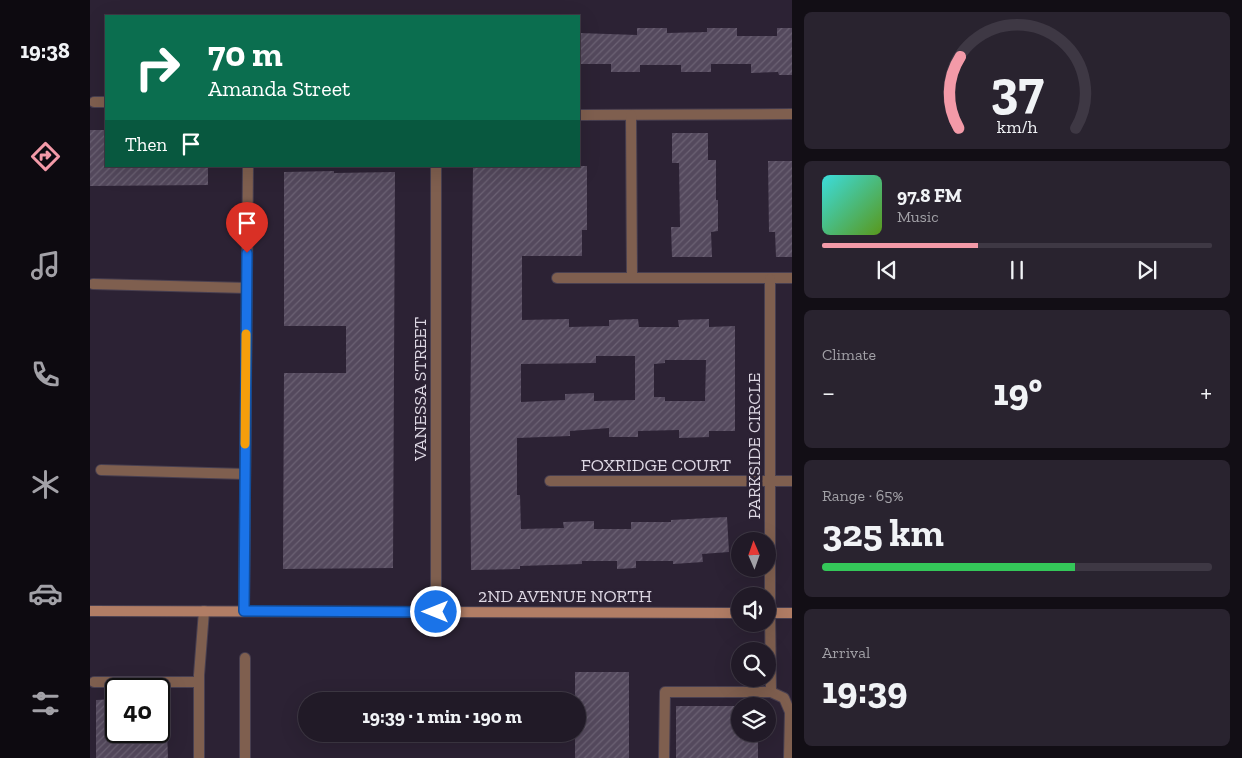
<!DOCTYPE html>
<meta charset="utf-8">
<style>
:root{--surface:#211a27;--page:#29232f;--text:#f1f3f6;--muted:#a2a1a7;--line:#3e3844;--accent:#f39aa8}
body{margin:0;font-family:"Zilla Slab",serif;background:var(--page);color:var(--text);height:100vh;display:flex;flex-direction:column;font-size:19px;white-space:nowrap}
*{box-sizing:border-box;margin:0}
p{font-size:16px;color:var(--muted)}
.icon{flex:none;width:28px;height:28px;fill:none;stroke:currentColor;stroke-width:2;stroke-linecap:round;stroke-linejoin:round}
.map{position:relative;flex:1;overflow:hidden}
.details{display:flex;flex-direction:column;gap:12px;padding:12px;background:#120e15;width:450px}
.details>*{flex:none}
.top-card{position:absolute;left:15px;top:15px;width:475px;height:152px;border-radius:0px;box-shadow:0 5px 20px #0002,0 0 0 1px var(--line);background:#0b6e4f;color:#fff;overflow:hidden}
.needle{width:32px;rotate:358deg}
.buttons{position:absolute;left:641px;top:532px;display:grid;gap:10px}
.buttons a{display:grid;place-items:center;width:45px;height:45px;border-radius:50%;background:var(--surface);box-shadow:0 5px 20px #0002,0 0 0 1px var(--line);font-size:25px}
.speed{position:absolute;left:15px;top:678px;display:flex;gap:10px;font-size:25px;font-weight:700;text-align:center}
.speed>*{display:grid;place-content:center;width:65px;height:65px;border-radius:50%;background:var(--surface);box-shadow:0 5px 20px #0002,0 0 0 1px var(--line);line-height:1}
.speed .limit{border:2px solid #111;border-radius:8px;background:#fff;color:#111}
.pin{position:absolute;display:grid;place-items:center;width:42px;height:42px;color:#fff;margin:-51px -21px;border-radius:50% 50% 50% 0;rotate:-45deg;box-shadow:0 0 5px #0007}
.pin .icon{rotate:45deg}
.me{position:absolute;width:55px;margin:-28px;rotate:270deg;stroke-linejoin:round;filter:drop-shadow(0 0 4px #0008)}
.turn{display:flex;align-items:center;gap:18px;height:105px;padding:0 20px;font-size:22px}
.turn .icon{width:65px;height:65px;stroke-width:2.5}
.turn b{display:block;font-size:35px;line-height:42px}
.then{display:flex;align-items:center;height:48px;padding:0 20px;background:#0003;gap:10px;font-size:19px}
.big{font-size:38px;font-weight:700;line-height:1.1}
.details .widget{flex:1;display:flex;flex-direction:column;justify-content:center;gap:8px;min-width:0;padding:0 18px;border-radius:8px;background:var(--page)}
.details .dial{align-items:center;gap:0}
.dial svg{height:130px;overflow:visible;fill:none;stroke:var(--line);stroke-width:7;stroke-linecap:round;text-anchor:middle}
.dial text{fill:var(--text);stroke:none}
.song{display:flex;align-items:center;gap:15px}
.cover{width:60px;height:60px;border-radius:8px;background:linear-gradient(135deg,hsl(180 70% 55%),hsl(90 70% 35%))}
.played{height:5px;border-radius:2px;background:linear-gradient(90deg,var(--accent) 40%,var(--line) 40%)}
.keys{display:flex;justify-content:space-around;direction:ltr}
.heat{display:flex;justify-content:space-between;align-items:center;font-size:28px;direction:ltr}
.charge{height:8px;border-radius:4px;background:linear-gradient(90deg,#34c759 65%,var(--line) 0)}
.trip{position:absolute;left:208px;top:692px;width:288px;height:50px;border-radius:25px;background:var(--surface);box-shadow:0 5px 20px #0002,0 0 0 1px var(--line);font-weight:700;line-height:50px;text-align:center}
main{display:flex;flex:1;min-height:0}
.menu{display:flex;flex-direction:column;width:90px;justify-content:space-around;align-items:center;background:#0d0a10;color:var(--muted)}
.menu .icon{width:35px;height:35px}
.menu .on{color:var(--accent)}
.menu b{font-size:22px;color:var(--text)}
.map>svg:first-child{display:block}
</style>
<main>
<nav class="menu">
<b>19:38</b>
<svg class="icon on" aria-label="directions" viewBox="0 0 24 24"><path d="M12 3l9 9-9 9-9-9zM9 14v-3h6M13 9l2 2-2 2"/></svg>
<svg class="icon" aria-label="music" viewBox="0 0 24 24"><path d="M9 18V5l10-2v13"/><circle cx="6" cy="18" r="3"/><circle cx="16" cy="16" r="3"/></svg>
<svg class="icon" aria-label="phone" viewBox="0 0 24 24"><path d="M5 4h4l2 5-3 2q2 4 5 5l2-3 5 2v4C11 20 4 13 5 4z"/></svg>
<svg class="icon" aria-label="climate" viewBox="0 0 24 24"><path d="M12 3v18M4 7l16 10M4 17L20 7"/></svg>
<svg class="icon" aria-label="car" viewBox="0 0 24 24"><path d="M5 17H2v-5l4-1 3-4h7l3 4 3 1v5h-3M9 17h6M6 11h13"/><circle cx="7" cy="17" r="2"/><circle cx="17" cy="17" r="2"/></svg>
<svg class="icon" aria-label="filters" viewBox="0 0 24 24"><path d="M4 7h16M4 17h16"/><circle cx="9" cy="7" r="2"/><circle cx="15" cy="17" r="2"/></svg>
</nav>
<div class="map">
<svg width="702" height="758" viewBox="0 0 702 758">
<defs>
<pattern id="building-hatch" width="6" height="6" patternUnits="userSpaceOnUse" patternTransform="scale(1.25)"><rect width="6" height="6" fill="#54495d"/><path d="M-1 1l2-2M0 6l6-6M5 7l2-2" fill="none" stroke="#6c6274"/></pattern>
</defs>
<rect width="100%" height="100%" fill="#2c2234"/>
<g fill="url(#building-hatch)" fill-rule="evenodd">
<polygon points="547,28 577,28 577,33 617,32 617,28 647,28 647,36 687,36 687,28 702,28 702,75 689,75 688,72 661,73 661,64 621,64 621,72 591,72 591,65 550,65 550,72 521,72 521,64 489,64 489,33 547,35"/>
<polygon points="0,130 16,130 16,166 118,166 118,185 0,186"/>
<polygon points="582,133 618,133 618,160 626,160 626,200 628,200 628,231 621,232 622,257 582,257 581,227 590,227 589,163 582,163"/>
<polygon points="678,161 702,161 702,257 686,257 685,232 679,232"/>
<path d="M383,166H497V230H492V256H432V320L479,319V327L519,326V320L548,319L549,327H589L588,320L619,319V327L645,326V431H619V437L589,438V430L548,431V437H519V428L480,431V436L427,438V495H430L431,529L474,528L473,522L504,521V529H541V522H581V520L637,517L639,552L612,554L613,562L583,564V561H546V568L527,569V561H492V564L430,566V569L381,570L380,432ZM506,356H545V400L504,401V393L475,394V400L431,402V364L506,363ZM575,360H616L615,401H575V397H564V364L575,363Z"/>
<polygon points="244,171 244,173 305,172 303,568 193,569 194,373 256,373 256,326 194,326 194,172"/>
<rect x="485" y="672" width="54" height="86"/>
<polygon points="26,699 26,731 77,731 78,758 6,758 6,700"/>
<polygon points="586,706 667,706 650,706 650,734 668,734 668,758 586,758"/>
</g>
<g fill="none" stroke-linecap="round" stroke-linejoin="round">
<g stroke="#483f50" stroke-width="12">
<g id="lane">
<polyline points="680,613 681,692"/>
<polyline points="4,682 109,682"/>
<polyline points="109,758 109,675 114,611"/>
<polyline points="155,758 155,658"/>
<polyline points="574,758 575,692 681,692 694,698 700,712 699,758"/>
</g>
</g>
<g stroke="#483f50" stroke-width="12">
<g id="street">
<polyline points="4,102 16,102"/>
<polyline points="489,115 702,114"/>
<polyline points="541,115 542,278"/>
<polyline points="346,166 346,612"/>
<polyline points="467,278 702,278"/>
<polyline points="680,279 680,613"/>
<polyline points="3,284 157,288"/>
<polyline points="11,470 155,474"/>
<polyline points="460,481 702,481"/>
<polyline points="154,611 158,166"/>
</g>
</g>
<g stroke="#483f50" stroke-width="12">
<g id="secondary">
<polyline points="0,611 650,613"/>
<polyline points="678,613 702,613"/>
</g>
</g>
<use href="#lane" stroke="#7f5f4f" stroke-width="10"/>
<use href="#street" stroke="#7f5f4f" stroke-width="10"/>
<use href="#secondary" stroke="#b17d65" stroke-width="10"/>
</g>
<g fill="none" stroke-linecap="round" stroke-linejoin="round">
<g stroke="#114b97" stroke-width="12">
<polyline id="route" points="157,253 154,611 346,612"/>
</g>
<use href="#route" stroke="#1a73e8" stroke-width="9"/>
<polyline stroke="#f59e0b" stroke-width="9" points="155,444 156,334"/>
</g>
<g text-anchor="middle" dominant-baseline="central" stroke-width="5" stroke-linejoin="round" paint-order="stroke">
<g font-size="18" fill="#ddd7e3" stroke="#2c2234">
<text transform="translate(330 389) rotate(-90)">VANESSA STREET</text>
<text transform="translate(664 446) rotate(-90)">PARKSIDE CIRCLE</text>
<text x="566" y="465">FOXRIDGE COURT</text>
<text x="475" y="596">2ND AVENUE NORTH</text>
</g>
</g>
</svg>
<div class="buttons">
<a><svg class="needle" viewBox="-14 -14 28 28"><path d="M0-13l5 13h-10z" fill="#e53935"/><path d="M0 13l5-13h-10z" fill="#a2a1a7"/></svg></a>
<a><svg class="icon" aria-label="sound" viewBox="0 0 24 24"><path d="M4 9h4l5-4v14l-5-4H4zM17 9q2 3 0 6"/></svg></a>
<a><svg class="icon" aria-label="search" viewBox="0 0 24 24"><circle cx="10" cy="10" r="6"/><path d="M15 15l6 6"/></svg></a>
<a><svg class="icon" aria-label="layers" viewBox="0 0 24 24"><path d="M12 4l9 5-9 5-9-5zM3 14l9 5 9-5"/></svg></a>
</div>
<div class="speed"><div class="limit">40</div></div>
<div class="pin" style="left:157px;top:253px;background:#d93025"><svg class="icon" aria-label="arrive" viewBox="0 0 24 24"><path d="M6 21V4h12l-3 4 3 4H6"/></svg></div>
<svg class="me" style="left:346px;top:612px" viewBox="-20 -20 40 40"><circle r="17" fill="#1a73e8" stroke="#fff" stroke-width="3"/><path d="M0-11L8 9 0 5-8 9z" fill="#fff"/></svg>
<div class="trip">19:39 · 1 min · 190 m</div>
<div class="top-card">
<div class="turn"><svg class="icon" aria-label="right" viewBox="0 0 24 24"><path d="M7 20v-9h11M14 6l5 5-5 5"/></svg><div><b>70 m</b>Amanda Street</div></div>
<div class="then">Then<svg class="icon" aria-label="arrive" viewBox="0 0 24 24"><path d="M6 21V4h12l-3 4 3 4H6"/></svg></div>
</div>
</div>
<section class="details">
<div class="widget dial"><svg viewBox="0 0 100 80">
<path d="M14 69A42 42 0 1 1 86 69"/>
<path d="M14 69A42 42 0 0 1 15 25" stroke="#f39aa8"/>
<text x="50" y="56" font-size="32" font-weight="700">37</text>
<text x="50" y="72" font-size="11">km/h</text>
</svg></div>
<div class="widget">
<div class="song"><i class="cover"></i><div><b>97.8 FM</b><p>Music</p></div></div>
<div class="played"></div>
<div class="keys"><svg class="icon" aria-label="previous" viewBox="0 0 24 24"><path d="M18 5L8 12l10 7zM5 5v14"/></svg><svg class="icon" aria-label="pause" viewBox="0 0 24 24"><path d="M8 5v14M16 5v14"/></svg><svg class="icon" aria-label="next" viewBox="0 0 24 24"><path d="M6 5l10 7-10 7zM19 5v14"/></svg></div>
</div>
<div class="widget"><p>Climate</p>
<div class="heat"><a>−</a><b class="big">19°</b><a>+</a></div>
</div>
<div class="widget"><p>Range · 65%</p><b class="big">325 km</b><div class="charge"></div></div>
<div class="widget"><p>Arrival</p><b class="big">19:39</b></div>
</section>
</main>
